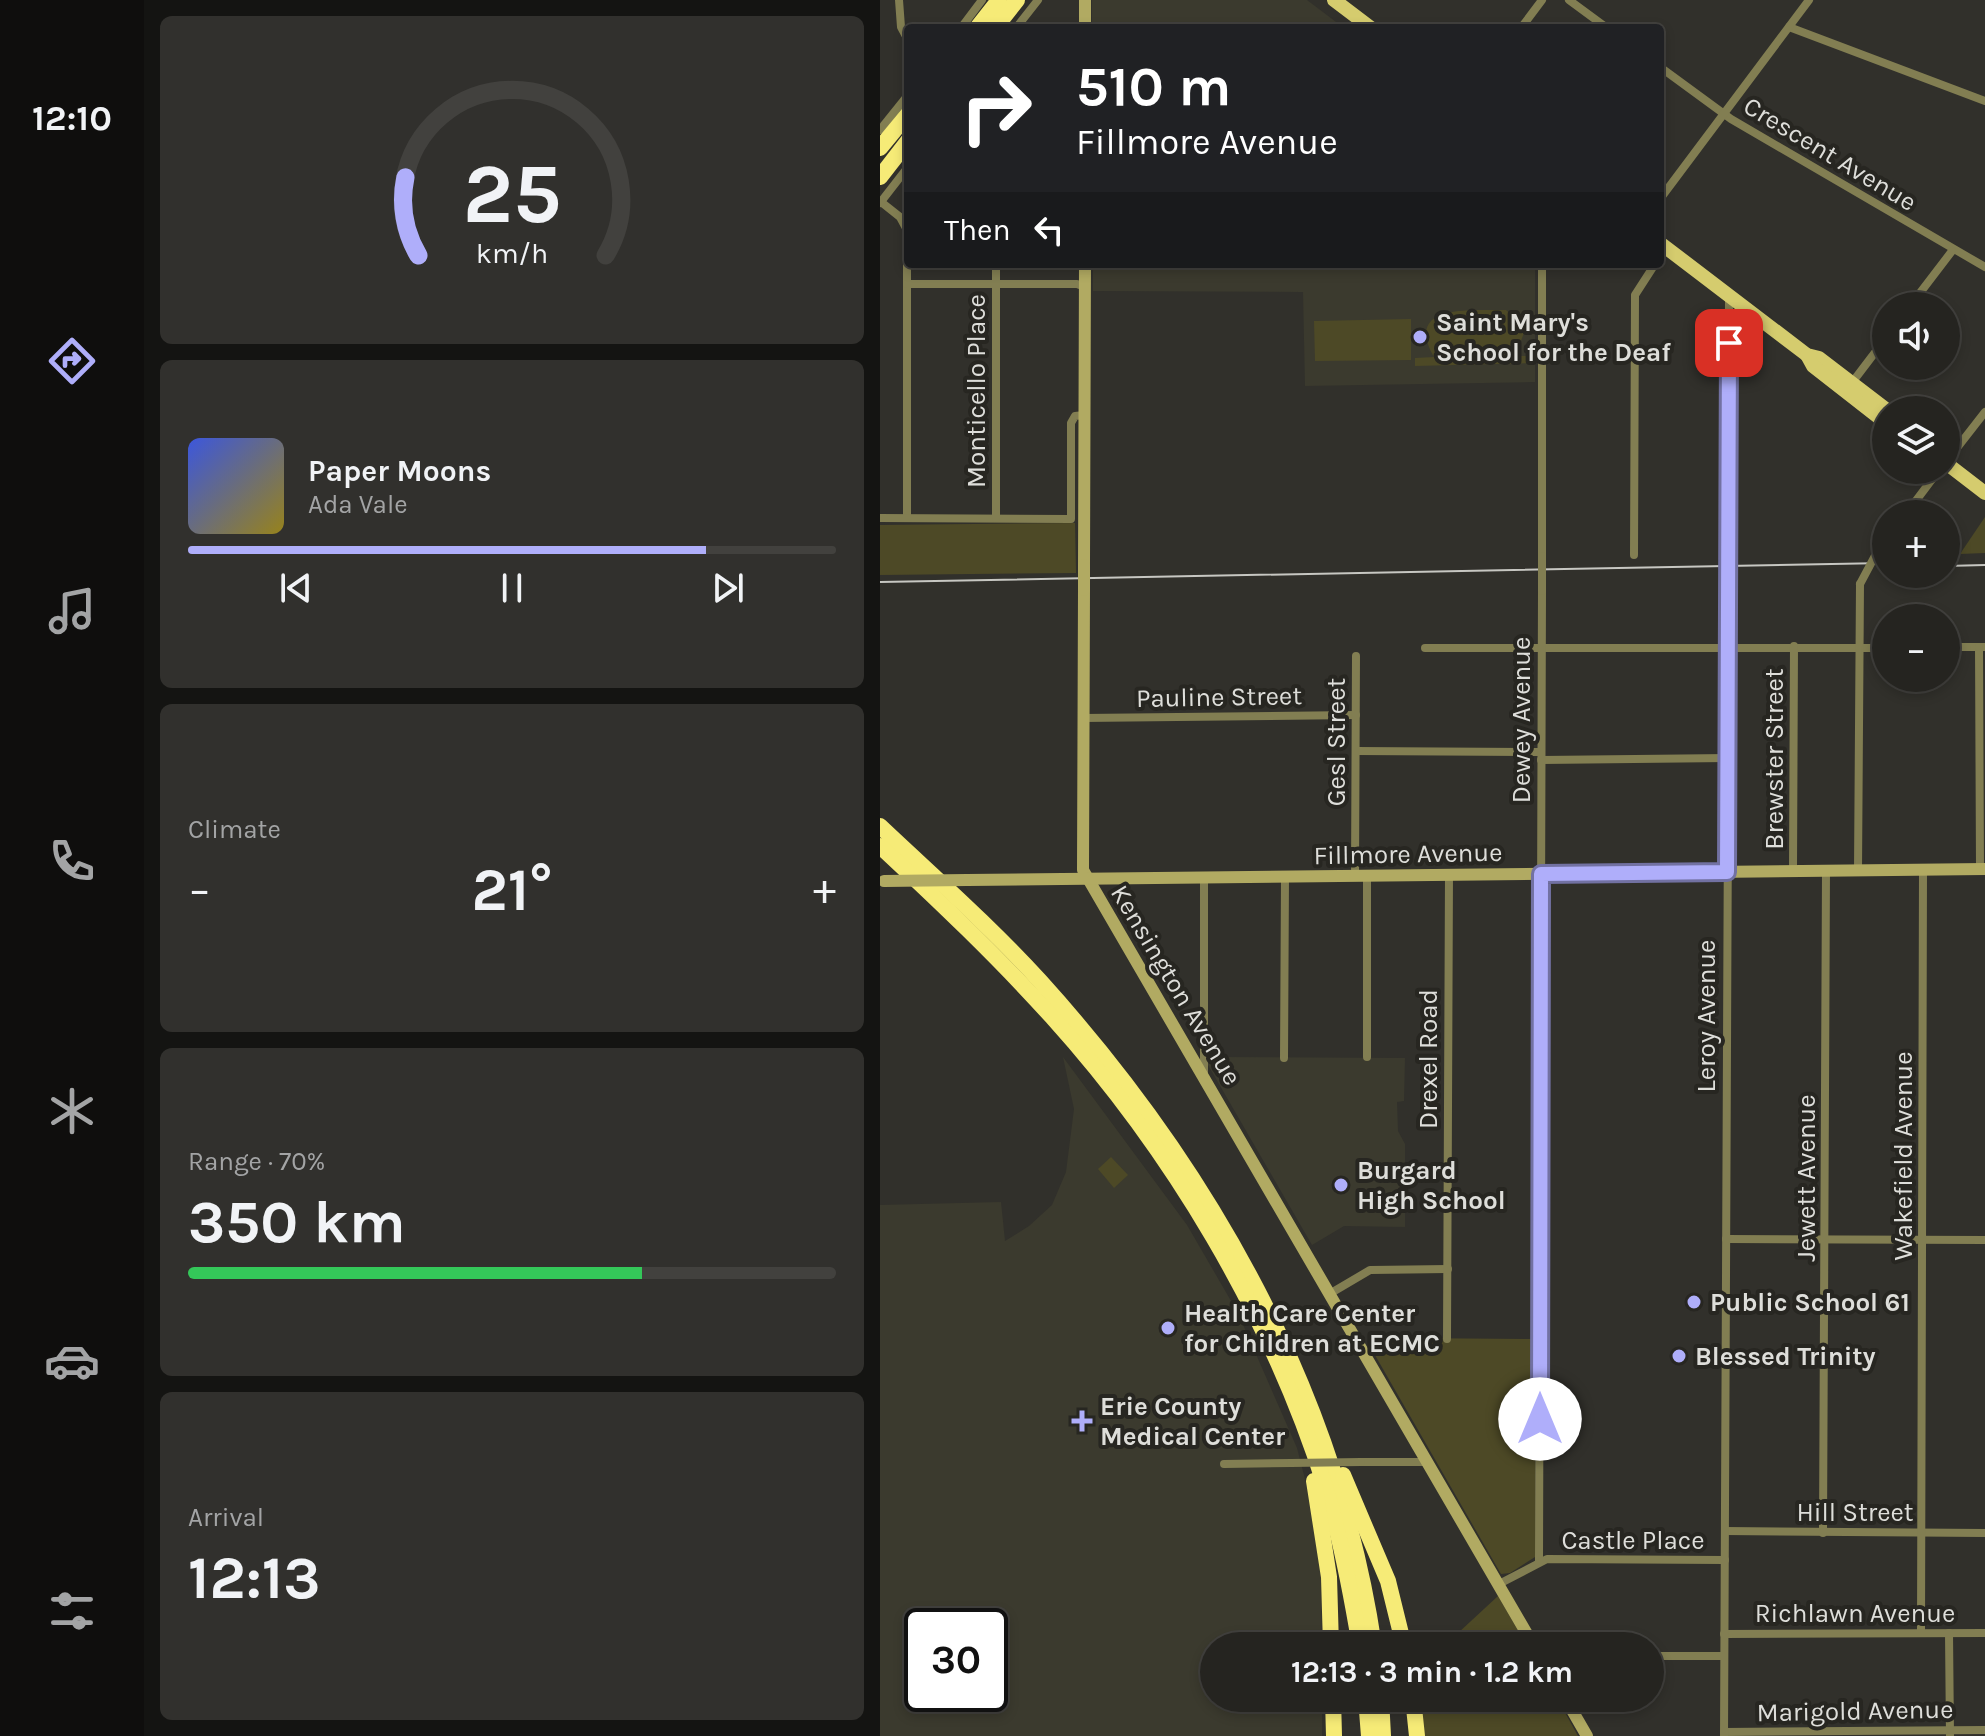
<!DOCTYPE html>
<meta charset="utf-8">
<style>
:root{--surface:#252420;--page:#31302d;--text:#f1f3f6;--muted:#a3a4a5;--line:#42413e;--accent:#afaefa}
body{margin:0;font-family:Karla,sans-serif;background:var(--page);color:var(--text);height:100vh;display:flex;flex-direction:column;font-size:30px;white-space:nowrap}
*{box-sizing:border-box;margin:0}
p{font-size:26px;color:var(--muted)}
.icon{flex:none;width:44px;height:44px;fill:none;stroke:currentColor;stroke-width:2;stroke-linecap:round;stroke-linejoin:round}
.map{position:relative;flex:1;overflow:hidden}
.sheet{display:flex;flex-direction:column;gap:16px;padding:16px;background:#141412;width:736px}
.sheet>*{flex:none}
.top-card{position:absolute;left:24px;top:24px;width:760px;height:244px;border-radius:8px;box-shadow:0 4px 12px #0003,0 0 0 2px var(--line);background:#202124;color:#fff;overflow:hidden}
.buttons{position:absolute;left:992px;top:292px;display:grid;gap:16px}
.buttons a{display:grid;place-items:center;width:88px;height:88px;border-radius:50%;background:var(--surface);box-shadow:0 4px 12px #0003,0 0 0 2px var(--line);font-size:40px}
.speed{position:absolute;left:24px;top:1608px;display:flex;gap:16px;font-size:40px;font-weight:700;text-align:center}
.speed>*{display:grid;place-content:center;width:104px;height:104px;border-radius:50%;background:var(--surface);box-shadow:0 4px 12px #0003,0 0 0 2px var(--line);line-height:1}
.speed .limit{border:4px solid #111;border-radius:12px;background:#fff;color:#111}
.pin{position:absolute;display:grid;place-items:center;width:68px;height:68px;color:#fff;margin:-34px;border-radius:16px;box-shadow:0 4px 12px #0006}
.me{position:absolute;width:88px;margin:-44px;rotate:0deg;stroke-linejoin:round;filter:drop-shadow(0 0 6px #0008)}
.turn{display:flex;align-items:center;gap:28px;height:168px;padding:0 40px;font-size:36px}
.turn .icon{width:104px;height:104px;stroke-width:2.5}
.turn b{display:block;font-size:56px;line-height:68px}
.then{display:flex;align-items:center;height:76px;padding:0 40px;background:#0003;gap:16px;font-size:30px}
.big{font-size:60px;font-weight:700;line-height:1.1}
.sheet .widget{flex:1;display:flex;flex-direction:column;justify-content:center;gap:12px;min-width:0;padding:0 28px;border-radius:12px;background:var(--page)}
.sheet .dial{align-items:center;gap:0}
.dial svg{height:208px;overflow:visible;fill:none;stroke:var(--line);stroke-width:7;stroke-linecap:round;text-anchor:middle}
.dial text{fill:var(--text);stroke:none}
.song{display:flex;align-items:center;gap:24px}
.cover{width:96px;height:96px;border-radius:12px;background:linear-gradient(135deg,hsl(230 70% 55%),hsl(50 70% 35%))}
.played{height:8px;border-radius:4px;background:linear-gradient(90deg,var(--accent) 80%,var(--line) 80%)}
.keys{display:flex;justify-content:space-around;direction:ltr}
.heat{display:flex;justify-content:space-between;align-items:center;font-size:44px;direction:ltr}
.charge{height:12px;border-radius:6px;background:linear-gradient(90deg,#34c759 70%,var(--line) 0)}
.trip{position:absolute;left:320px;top:1632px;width:464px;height:80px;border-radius:40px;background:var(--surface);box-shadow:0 4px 12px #0003,0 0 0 2px var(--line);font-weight:700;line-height:80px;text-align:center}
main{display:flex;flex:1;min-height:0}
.tabs{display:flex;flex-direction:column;width:144px;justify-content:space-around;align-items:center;background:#0f0e0d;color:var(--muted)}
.tabs .icon{width:56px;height:56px}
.tabs .active{color:var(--accent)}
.tabs b{font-size:36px;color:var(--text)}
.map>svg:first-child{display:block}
</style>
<main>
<nav class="tabs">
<b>12:10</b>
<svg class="icon active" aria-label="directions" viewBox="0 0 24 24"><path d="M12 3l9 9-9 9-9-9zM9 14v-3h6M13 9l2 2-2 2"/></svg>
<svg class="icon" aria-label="music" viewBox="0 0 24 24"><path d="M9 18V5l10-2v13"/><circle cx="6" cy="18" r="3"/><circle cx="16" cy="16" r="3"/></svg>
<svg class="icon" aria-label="phone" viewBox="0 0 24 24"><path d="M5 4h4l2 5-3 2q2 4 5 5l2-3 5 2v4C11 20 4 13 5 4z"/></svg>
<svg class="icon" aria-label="climate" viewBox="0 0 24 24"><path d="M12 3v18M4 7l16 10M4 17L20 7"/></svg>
<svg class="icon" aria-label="car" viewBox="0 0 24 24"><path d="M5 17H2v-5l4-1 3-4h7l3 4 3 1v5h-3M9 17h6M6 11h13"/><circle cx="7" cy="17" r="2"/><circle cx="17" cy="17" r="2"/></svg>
<svg class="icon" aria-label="filters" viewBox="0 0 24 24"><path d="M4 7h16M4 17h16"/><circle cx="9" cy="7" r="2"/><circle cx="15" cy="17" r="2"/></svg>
</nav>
<section class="sheet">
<div class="widget dial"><svg viewBox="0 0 100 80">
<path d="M14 69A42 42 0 1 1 86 69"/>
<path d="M14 69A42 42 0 0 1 9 39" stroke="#afaefa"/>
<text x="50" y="56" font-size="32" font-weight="700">25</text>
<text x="50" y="72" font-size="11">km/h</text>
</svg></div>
<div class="widget">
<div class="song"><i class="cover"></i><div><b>Paper Moons</b><p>Ada Vale</p></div></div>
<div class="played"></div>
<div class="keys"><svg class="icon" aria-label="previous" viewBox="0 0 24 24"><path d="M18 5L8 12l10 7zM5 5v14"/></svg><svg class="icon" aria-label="pause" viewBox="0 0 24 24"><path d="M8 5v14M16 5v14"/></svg><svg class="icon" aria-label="next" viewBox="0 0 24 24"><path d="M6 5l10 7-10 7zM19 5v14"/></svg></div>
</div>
<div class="widget"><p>Climate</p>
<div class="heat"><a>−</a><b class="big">21°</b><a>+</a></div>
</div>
<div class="widget"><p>Range · 70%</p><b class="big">350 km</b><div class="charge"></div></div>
<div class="widget"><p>Arrival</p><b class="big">12:13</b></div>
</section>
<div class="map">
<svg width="1105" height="1736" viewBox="0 0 1105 1736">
<rect width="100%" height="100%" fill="#31302b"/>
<g fill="#3b3a2e" fill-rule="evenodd">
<polygon points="212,0 427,0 464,28 212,28"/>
<polygon points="213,264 655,264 655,382 425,386 423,292 213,291"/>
<path d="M183,1057L307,1225L358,1313L417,1448L426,1483L441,1574L442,1646H334V1698H442V1736H0V1205L121,1202L125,1241L149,1226L172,1205L186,1172L194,1109ZM42,1626H110V1694H42Z"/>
<polygon points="328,1057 525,1058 524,1101 517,1102 518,1131 525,1144 525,1227 464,1226 432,1245 328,1065"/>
</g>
<g fill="#4d4926">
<path d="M626,310L641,323L644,333L635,356H652V363L535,366V358L554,357C522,302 595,311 626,310Z"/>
<polygon points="531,319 531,360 435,361 434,321"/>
<polygon points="1105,517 1105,553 1080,554"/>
<polygon points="195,523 196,573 0,575 0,525"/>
<polygon points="231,1157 248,1175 234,1188 218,1169"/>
<polygon points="523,1338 655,1339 655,1557 630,1573 621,1574 488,1343"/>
<polygon points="618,1596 647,1646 564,1646"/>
<polygon points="540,1698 677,1698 698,1736 544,1736"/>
</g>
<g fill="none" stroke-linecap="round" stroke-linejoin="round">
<g stroke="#827e52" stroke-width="8">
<polyline points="19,0 21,27 28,40"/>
<polyline points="689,0 727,28"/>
<polyline points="909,27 1105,101"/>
<polyline points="81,28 102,0"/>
<polyline points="136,28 158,0"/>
<polyline points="641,28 662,0"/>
<polyline points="780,67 851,119 1105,267"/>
<polyline points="0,130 28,95"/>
<polyline points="780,199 929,0"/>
<polyline points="1,202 20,217 27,230 27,518"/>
<polyline points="0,203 28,167"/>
<polyline points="27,284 197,284 205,287"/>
<polyline points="1030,306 1072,251"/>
<polyline points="971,384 1006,338"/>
<polyline points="1066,462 1105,412"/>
<polyline points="1026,514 1059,470"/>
<polyline points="0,518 191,519 191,423 195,416 204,415"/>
<polyline points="116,518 116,264"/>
<polyline points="848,554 849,297"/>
<polyline points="996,554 1006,541"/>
<polyline points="754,555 755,295 775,264"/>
<polyline points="662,556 662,264"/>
<polyline points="1066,647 1105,647"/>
<polyline points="1099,647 1100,869"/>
<polyline points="545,648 1006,648"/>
<polyline points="203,718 476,715"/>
<polyline points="476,751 661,752"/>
<polyline points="661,760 848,758"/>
<polyline points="913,871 914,646"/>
<polyline points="978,871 980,584"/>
<polyline points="475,876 476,656"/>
<polyline points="487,876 487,1057"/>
<polyline points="324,878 324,1077"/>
<polyline points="404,1058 405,877"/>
<polyline points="846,1239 1105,1240"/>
<polyline points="451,1293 490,1270 568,1269"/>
<polyline points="567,1339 569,875"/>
<polyline points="481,1462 548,1462"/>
<polyline points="344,1464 411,1463"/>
<polyline points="845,1531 1105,1533"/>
<polyline points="943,1533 946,871"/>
<polyline points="659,1561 662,591"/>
<polyline points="619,1584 667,1559 845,1560"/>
<polyline points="1041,1633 1043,870"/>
<polyline points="1069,1633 1070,1736"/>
<polyline points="844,1634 1105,1633"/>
<polyline points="770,1656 844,1656"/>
<polyline points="844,1732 1105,1730"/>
<polyline points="844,1736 849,587"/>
</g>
<g stroke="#b1aa62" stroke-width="12">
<polyline points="205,28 205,0"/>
<polyline points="204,565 205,264"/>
<polyline points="204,590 203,870 654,1646"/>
<polyline points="87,880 1105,869"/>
<polyline points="685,1698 707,1736"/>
</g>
<g stroke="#d5cc6e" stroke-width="14">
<polyline points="454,0 491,28"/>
<polyline points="780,243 927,355 939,358 1007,410"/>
<polyline points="927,355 933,366 1006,423"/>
<polyline points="1066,463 1105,493"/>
</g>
<g stroke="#f6eb77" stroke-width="16">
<polyline points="97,28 119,0"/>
<polyline points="115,28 137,0"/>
<polyline points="0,148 28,114"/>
<polyline points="0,177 28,141"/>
<path d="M0,826C54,877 110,926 160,981C330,1169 457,1394 494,1646"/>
<path d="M0,846C59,901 118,957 172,1017C292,1150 391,1315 445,1486C461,1538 471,1592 480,1646"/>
<polyline points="463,1475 508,1581 524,1646"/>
<polyline points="434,1481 449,1577 451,1646"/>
<polyline points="453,1698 454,1736"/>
<polyline points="486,1698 489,1736"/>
<polyline points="501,1698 503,1736"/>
<polyline points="533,1698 537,1736"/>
</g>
<g stroke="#c7c7c2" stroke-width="2">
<polyline points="1066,566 1105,565"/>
<polyline points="0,582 1006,563"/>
</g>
<g stroke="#827e52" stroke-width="8">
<polyline points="848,554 849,587"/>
<polyline points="980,584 996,554"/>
<polyline points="662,591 662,556"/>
<polyline points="411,1463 481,1462"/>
</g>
<g stroke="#b1aa62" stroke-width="12">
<polyline points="204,590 204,565"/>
<polyline points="4,881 87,880"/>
</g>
</g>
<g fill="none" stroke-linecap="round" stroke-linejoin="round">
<g stroke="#7271a2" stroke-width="20">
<polyline id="route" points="660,1419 661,874 847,872 849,343"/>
</g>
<use href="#route" stroke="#afaefa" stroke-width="14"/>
</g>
<g fill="#afaefa" stroke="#272621" stroke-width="3">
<circle cx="540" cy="337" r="8"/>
<circle cx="461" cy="1185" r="8"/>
<circle cx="814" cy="1302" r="8"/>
<circle cx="288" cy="1328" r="8"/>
<circle cx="799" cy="1356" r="8"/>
<path d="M198 1409h8v8h8v8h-8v8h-8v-8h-8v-8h8z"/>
</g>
<g text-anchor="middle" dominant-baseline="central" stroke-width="8" stroke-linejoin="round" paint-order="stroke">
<g font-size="26" fill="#dededa" stroke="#272621">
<text transform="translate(950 154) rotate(31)">Crescent Avenue</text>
<text transform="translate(96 391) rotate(-90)">Monticello Place</text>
<text transform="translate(339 697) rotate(-1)">Pauline Street</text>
<text transform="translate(641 720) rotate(-90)">Dewey Avenue</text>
<text transform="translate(456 742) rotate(-90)">Gesl Street</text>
<text transform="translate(894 759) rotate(-90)">Brewster Street</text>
<text transform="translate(528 854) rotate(-1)">Fillmore Avenue</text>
<text transform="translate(296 985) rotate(59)">Kensington Avenue</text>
<text transform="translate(826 1016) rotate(-90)">Leroy Avenue</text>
<text transform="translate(548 1059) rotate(-90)">Drexel Road</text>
<text transform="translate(1023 1156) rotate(-90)">Wakefield Avenue</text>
<text transform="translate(926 1178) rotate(-90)">Jewett Avenue</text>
<text x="975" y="1512">Hill Street</text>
<text x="753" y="1540">Castle Place</text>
<text x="975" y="1613">Richlawn Avenue</text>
<text transform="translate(975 1711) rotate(-1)">Marigold Avenue</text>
</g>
<g font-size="26" font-weight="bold" fill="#dededa" stroke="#272621" text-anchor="start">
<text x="556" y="322">Saint Mary's<tspan x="556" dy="30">School for the Deaf</tspan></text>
<text x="477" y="1170">Burgard<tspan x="477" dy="30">High School</tspan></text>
<text x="830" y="1302">Public School 61</text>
<text x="304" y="1313">Health Care Center<tspan x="304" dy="30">for Children at ECMC</tspan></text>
<text x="815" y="1356">Blessed Trinity</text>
<text x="220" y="1406">Erie County<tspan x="220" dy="30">Medical Center</tspan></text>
</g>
</g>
</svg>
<div class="buttons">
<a><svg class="icon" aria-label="sound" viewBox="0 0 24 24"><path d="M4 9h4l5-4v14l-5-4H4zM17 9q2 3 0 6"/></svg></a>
<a><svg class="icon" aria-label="layers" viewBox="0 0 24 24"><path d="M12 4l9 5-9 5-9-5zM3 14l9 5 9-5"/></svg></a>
<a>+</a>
<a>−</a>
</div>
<div class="speed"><div class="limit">30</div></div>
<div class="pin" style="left:849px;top:343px;background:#d93025"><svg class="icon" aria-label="arrive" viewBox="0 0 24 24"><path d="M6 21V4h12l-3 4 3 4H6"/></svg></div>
<svg class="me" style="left:660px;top:1419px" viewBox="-20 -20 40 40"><circle r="19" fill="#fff"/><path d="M0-13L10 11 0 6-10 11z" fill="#afaefa"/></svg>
<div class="trip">12:13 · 3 min · 1.2 km</div>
<div class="top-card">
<div class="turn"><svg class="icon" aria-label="right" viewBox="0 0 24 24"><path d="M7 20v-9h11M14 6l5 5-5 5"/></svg><div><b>510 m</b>Fillmore Avenue</div></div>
<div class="then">Then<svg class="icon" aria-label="left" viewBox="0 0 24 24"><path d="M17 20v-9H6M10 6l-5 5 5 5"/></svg></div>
</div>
</div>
</main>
